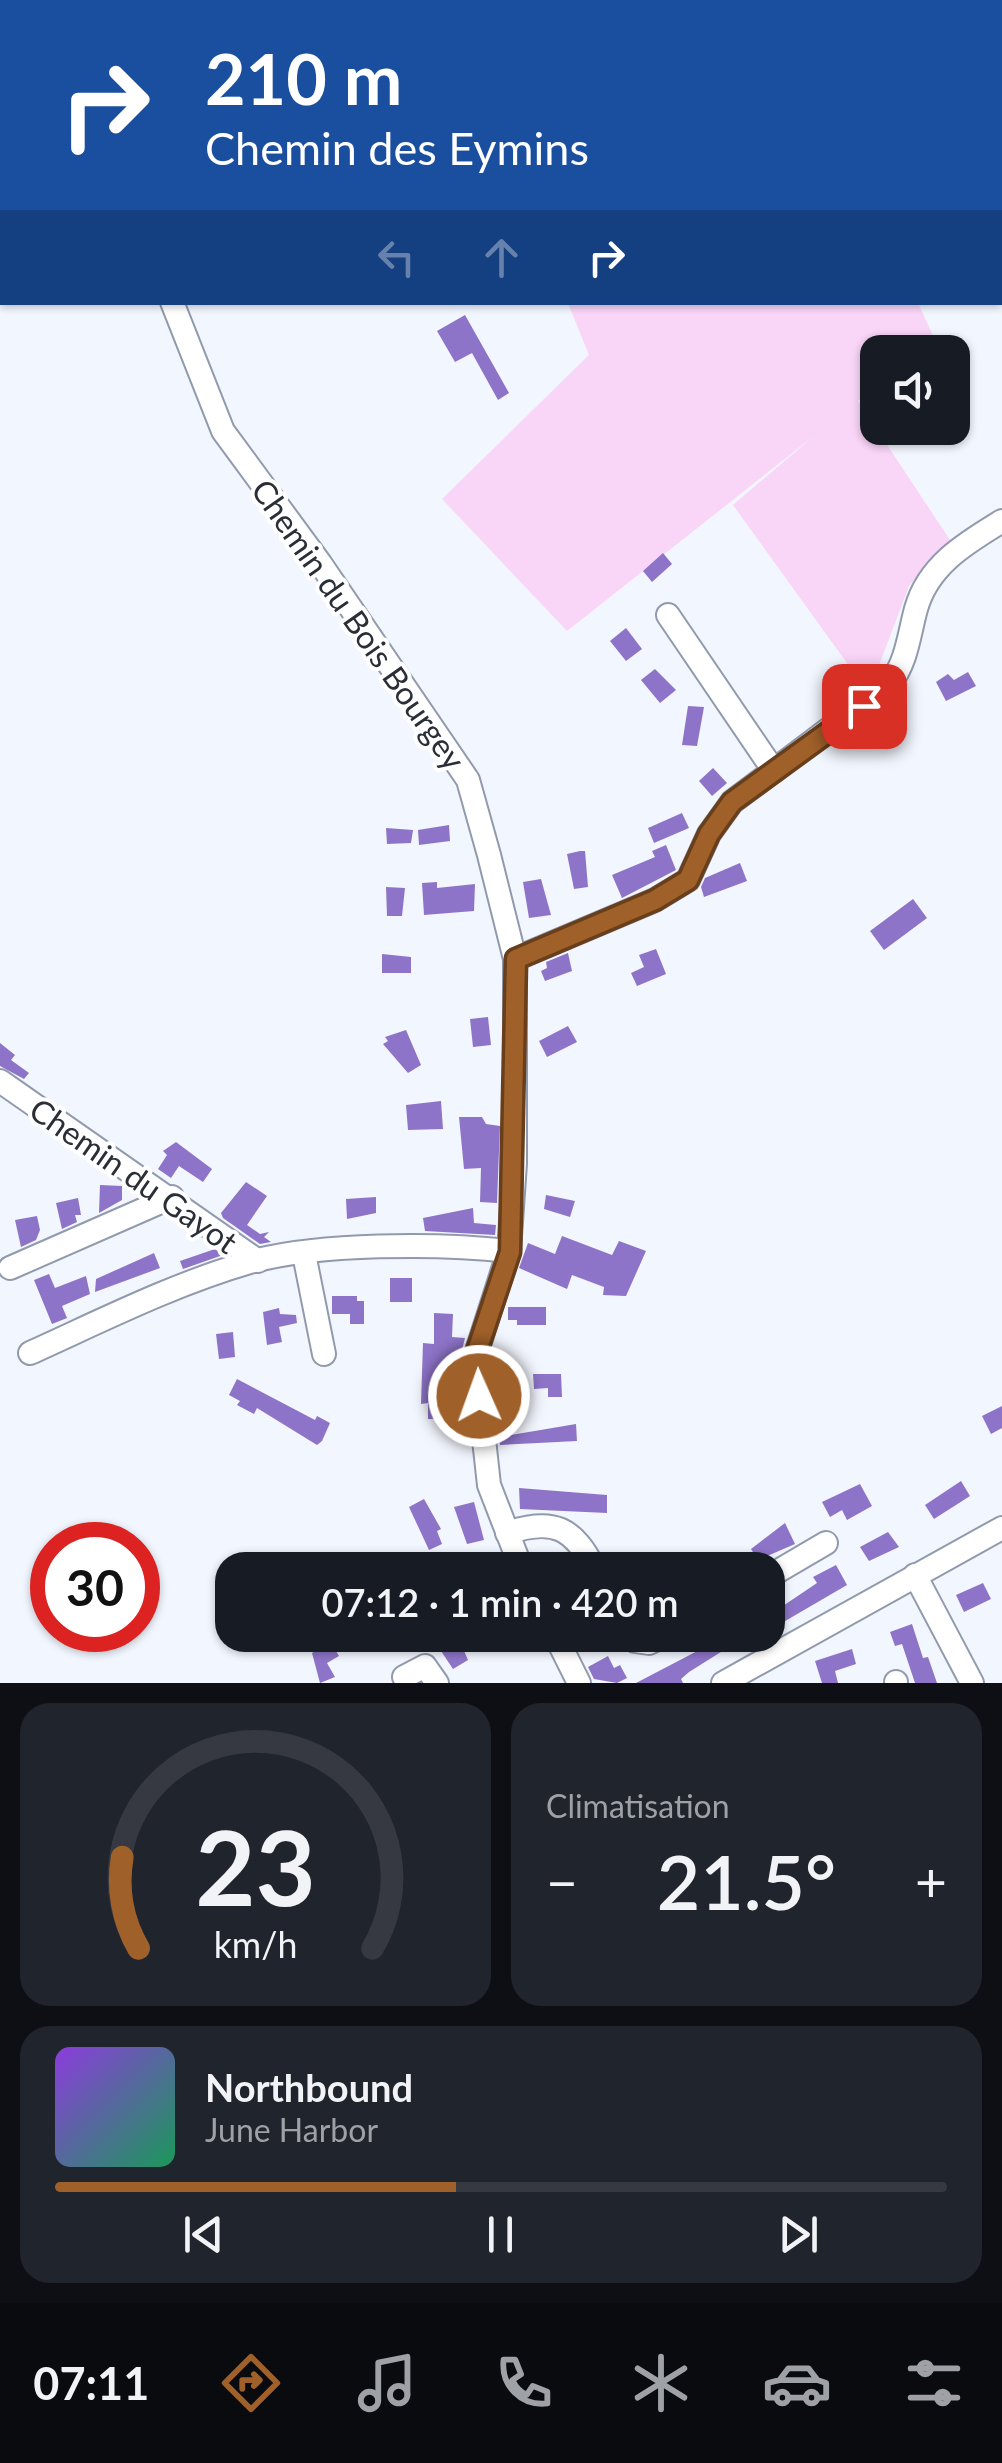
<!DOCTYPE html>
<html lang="fr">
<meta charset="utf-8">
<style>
:root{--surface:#171b24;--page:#20242c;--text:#f1f3f6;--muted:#9ea1a6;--line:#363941;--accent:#a06029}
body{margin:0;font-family:Lato,sans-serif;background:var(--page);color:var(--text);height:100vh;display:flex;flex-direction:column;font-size:38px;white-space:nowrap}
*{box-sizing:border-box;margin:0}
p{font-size:32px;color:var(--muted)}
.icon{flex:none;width:55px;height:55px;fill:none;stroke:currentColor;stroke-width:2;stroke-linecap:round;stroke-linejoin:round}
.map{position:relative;height:1683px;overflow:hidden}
.side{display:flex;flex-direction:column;gap:20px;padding:20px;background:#0d0f14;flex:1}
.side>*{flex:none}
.guide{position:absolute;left:0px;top:0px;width:1002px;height:305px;box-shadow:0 2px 8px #0004;background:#1a4fa0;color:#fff;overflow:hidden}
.buttons{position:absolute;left:860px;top:335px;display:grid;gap:20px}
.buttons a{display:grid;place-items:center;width:110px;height:110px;border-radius:20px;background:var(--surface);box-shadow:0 2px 8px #0004;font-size:50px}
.speed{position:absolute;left:30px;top:1522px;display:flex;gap:20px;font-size:50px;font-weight:700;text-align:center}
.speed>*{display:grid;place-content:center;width:130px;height:130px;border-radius:50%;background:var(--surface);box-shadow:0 2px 8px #0004;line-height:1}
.speed .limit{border:15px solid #d22;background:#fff;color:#111}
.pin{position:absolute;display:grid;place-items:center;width:85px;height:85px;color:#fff;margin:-42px;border-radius:20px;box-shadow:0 5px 15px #0006}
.me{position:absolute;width:110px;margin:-55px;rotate:358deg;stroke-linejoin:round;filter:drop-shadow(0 0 8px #0008)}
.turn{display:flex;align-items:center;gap:35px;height:210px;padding:0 40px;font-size:45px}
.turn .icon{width:130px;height:130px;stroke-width:2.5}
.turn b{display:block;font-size:70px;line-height:85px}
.lanes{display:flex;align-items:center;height:95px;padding:0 40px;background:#0003;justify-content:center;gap:50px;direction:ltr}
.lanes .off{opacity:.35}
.big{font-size:75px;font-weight:600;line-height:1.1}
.side .card{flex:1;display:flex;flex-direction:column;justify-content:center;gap:15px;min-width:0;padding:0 35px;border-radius:30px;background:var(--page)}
.side .dial{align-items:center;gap:0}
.dial svg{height:260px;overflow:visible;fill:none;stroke:var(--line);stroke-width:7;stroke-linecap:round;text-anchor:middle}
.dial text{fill:var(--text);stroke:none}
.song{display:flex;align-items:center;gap:30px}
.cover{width:120px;height:120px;border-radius:15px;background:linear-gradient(135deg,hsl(270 70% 55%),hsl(150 70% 35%))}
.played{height:10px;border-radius:5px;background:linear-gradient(90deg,var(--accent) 45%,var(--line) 45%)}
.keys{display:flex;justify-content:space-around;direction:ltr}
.heat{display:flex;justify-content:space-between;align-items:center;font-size:55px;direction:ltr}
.side .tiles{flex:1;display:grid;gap:20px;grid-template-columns:1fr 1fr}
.card:last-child{grid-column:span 2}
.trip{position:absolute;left:215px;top:1552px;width:570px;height:100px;border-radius:30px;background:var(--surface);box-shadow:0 2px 8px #0004;font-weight:600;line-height:100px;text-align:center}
.menu{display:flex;height:160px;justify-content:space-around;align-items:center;background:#090b0e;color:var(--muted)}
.menu .icon{width:70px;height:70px}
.menu .on{color:var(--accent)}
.menu b{font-size:45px;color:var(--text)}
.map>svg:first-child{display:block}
</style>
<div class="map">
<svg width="1002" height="1683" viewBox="0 0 1002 1683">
<rect width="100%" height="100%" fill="#f2f6fe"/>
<g fill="#f9d5f8">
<polygon points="524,0 888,0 889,2 525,2"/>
<polygon points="568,303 918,303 935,340 919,352 878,352 877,385 858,401 950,540 909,586 873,681 852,670 733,505 815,435 567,631 442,499 589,355"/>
</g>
<g fill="#8e74c8">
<polygon points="465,315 509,393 498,400 472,353 455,362 437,331"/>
<polygon points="663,553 672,564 652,582 643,571"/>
<polygon points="626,628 642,649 626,661 610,641"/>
<polygon points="655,669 676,690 660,703 641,680"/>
<polygon points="968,672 976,686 946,701 936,682 948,674 954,680"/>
<polygon points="688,706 704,707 697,746 682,745"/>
<polygon points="713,768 727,783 712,796 699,781"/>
<polygon points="682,813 689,828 654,843 648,828"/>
<polygon points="449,825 450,841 419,845 418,830"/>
<polygon points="386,828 413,830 411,843 387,844"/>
<polygon points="666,845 676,870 622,898 612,875 655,857 652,851"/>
<polygon points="580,851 585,851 588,887 574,889 567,854"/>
<polygon points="740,863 747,881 704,897 701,887 705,878"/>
<polygon points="541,879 551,915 529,918 523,882"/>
<polygon points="437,882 437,888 475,884 474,911 424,915 422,883"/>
<polygon points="386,887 405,888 402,916 387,916"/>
<polygon points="913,899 927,918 884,950 870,931"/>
<polygon points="656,949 666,974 637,986 631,973 644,967 639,955"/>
<polygon points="568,953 572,971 545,981 541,971 547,968 546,962"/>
<polygon points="382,954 411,957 411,973 382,973"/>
<polygon points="488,1017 491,1045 473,1047 470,1019"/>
<polygon points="568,1026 577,1042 547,1057 539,1041"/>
<polygon points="406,1030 421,1065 408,1073 383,1044 388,1041 385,1037"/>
<polygon points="0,1043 15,1055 11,1060 29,1073 24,1079 0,1066"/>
<polygon points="441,1101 443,1129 408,1130 406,1105"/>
<polygon points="459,1117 482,1117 486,1124 500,1126 497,1203 480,1202 481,1168 464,1169"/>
<polygon points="176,1142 212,1169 203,1182 179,1166 171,1178 158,1169 167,1155 163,1151"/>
<polygon points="246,1182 267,1196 247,1225 260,1234 269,1232 264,1237 271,1242 260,1244 223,1218 221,1213"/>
<polygon points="100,1185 122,1186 122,1200 99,1213"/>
<polygon points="546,1195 575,1201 570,1217 544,1209"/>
<polygon points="376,1197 376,1213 347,1219 346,1199"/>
<polygon points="78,1198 81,1215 75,1215 77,1222 62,1229 56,1203"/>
<polygon points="473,1208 474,1223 496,1225 495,1235 425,1231 423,1218"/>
<polygon points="37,1216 40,1230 36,1240 21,1247 15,1220"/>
<polygon points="562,1236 612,1255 619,1241 646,1251 626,1296 603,1295 604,1287 572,1275 567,1289 519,1268 528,1243 555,1254"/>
<polygon points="215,1249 223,1255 183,1269 180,1261"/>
<polygon points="154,1253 160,1268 95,1292 96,1279"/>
<polygon points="49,1274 55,1288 86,1276 90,1294 62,1306 67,1318 52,1324 34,1280"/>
<rect x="390" y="1278" width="22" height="24"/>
<polygon points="332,1296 357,1296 357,1301 364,1301 364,1324 350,1324 350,1314 332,1314"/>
<polygon points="508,1307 546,1307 546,1325 517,1325 517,1320 508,1320"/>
<polygon points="279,1308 280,1314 296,1315 297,1323 279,1327 282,1342 267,1345 263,1312"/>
<polygon points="434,1313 453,1314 452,1337 465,1338 460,1358 467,1419 428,1419 428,1403 421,1404 423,1343 434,1344"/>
<polygon points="233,1332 235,1357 219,1359 216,1334"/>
<polygon points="533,1374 561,1374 562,1397 548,1397 548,1388 534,1389"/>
<polygon points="237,1379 315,1420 317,1416 330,1423 322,1441 317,1445 257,1408 254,1414 237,1405 240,1401 229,1395"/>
<polygon points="1002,1406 1002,1428 991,1434 982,1416"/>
<polygon points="576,1424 577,1441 500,1445 499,1437"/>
<polygon points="961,1481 970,1496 934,1519 925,1505"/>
<polygon points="860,1484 872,1506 847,1520 842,1510 830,1517 822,1502"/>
<polygon points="519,1488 607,1495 607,1513 520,1509"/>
<polygon points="424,1499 441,1529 437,1531 442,1544 429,1550 409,1507"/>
<polygon points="474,1502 484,1540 467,1544 454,1507"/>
<polygon points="785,1523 795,1544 758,1560 751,1549"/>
<polygon points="888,1532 899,1547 869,1561 860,1547"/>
<polygon points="836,1565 847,1585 768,1631 768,1616 817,1583 813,1577"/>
<polygon points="983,1583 991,1599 964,1612 956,1595"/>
<polygon points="912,1624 923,1658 928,1657 937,1683 915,1683 902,1644 895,1646 890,1632"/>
<polygon points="344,1635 387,1635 381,1650"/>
<polygon points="446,1635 457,1635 468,1660 453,1669 435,1642"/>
<polygon points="709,1635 748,1635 689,1672 681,1679 683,1683 636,1683 705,1647 700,1640"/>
<polygon points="326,1645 333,1646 339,1656 327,1663 335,1677 320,1683 312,1653"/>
<polygon points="852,1649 856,1664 835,1671 838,1683 822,1683 815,1661"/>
<polygon points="608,1656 614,1668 620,1665 627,1678 617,1683 594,1679 588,1667"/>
</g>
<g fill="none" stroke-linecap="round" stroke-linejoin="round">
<g stroke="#919aad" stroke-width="26">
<g id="minor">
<polyline points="0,99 2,100"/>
<polyline points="172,302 223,431 320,563 468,780 489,855 515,959 515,1163 509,1251 475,1357 489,1485 522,1570"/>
<polyline points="668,615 774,771"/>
<path d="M515,959L655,900L688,880L709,834L732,802L890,683C907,662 909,634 916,609C928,565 966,543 1002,521"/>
<polyline points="0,1081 258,1261"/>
<polyline points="304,1254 324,1354"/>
<polyline points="10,1268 172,1197"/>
<path d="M30,1353C101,1321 174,1284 250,1262C318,1243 439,1243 509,1251"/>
<path d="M507,1533C554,1517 574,1528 595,1570"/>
<polyline points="915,1575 972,1683"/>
<polyline points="768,1577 826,1543"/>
<polyline points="555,1635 579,1683"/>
<polyline points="629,1635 635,1641 649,1643 666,1635"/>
<polyline points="404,1677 425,1666 437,1683"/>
<polyline points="896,1682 896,1683"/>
<polyline points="723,1683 1002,1528"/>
</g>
</g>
<use href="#minor" stroke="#fff" stroke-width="22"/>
</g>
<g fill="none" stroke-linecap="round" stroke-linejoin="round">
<g stroke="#683e1b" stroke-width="25">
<polyline id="route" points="479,1396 475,1357 510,1252 516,959 655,900 688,880 709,834 732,802 864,706"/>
</g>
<use href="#route" stroke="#a06029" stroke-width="18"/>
</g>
<g text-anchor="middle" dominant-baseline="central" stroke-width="8" stroke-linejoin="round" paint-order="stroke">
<g font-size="32" fill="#2a2e36" stroke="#fff">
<text transform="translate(359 624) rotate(55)">Chemin du Bois Bourgey</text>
<text transform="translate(134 1175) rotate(35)">Chemin du Gayot</text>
</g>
</g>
</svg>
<div class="buttons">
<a><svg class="icon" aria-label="sound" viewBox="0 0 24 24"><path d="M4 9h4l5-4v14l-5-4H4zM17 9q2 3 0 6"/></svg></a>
</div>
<div class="speed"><div class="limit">30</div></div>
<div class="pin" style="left:864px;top:706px;background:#d93025"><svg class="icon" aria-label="arrive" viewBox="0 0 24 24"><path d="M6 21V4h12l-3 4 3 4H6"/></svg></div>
<svg class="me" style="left:479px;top:1396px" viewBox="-20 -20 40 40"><circle r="17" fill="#a06029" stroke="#fff" stroke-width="3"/><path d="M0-11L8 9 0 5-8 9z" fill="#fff"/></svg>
<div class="trip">07:12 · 1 min · 420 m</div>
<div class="guide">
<div class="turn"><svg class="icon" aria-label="right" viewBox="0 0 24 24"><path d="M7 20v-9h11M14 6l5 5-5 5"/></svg><div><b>210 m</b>Chemin des Eymins</div></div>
<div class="lanes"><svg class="icon off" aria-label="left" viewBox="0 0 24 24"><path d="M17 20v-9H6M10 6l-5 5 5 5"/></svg><svg class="icon off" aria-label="ahead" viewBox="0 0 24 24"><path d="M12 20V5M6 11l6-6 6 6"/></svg><svg class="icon" aria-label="right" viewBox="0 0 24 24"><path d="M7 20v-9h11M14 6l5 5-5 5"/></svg></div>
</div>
</div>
<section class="side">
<div class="tiles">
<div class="card dial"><svg viewBox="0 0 100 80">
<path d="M14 69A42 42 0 1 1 86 69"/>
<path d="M14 69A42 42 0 0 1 9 41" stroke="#a06029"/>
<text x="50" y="56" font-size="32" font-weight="700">23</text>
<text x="50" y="72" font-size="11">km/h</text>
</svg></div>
<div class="card"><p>Climatisation</p>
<div class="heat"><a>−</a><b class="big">21.5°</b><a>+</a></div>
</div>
<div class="card">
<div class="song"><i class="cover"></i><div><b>Northbound</b><p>June Harbor</p></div></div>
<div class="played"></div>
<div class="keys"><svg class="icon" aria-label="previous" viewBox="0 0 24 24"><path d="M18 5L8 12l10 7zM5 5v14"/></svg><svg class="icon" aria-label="pause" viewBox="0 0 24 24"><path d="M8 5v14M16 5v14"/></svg><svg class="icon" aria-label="next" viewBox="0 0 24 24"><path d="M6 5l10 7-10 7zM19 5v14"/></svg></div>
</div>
</div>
</section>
<nav class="menu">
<b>07:11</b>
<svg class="icon on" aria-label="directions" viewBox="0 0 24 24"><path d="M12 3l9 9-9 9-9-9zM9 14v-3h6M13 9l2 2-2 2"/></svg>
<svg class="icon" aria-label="music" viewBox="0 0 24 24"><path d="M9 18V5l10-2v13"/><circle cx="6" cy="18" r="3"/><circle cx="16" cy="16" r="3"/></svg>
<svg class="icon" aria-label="phone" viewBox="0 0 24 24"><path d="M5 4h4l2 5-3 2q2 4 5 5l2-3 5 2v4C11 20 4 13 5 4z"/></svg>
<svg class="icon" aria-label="climate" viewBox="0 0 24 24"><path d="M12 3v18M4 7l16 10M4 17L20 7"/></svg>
<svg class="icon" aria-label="car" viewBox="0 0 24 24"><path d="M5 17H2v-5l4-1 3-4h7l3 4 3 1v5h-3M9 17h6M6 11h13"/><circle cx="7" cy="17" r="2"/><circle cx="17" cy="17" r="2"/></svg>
<svg class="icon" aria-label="filters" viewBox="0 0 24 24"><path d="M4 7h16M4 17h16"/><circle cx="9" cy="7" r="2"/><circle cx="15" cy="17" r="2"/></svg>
</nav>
